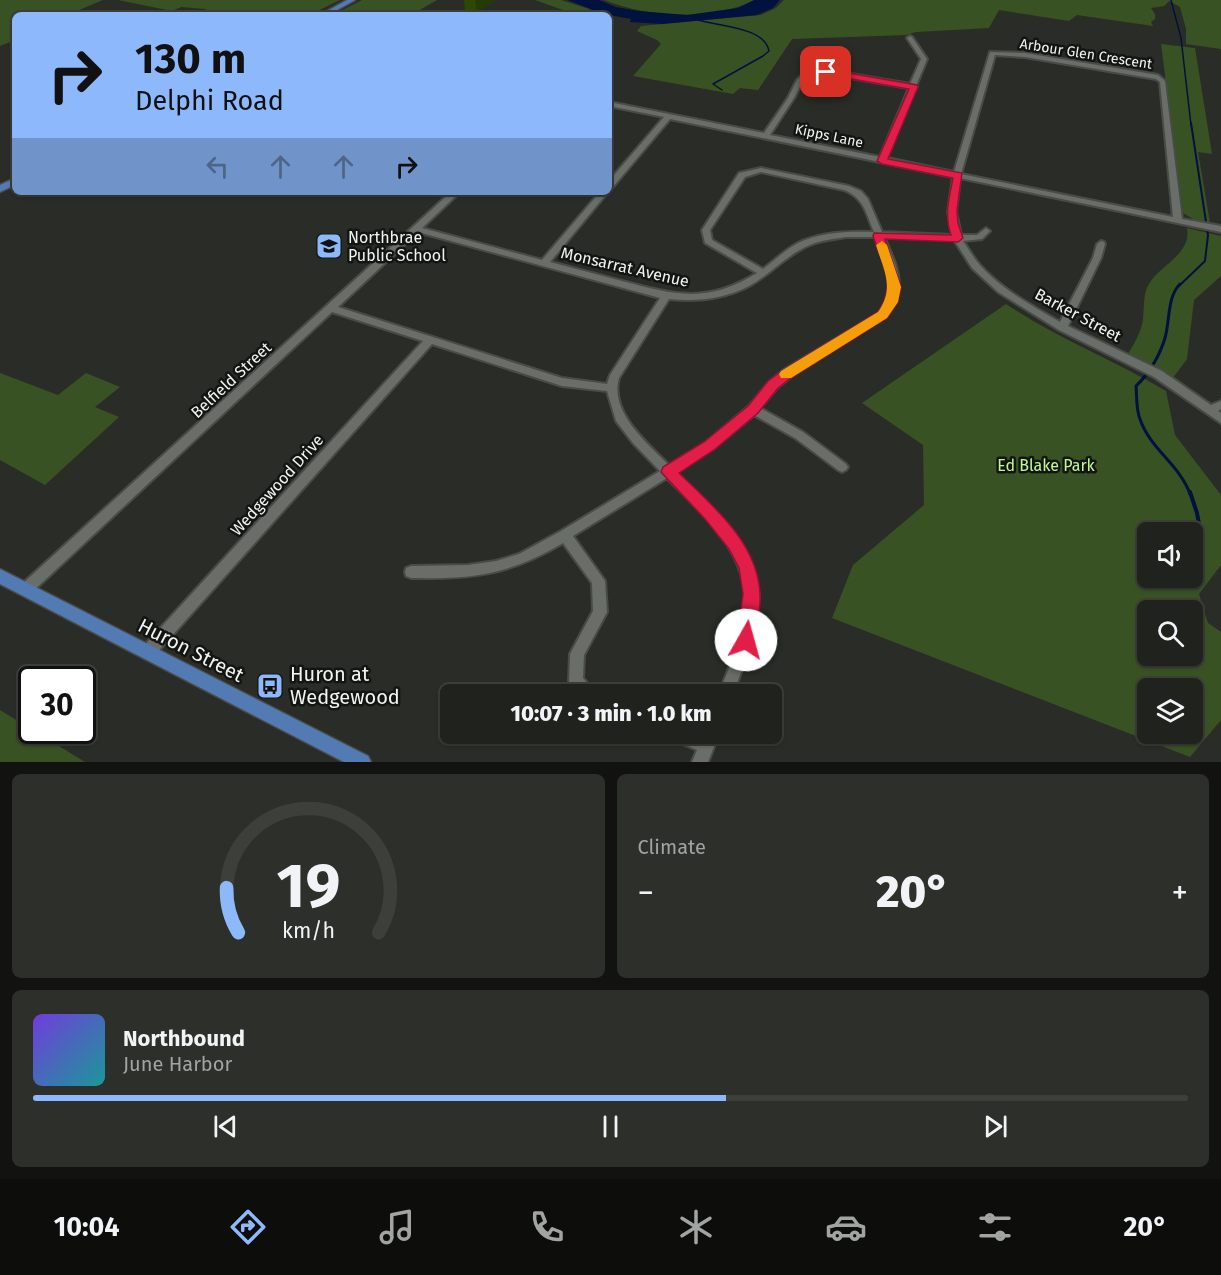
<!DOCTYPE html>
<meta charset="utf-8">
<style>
:root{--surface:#20221d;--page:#2d2f2a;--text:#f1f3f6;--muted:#a2a4a4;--line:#3d3f3b;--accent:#8db9fc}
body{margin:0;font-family:"Fira Sans",sans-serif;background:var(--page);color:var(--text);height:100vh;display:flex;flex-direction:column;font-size:22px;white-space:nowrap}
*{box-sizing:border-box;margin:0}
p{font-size:20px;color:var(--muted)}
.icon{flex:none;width:33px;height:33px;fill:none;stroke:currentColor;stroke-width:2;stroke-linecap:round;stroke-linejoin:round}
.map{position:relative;height:762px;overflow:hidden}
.drawer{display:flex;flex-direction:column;gap:12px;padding:12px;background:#121310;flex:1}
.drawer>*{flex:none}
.banner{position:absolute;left:12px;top:12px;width:600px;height:183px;border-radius:9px;box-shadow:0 2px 4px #0004,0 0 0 2px var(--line);background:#8db9fc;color:#111;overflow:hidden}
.tools{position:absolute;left:1137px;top:522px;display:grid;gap:12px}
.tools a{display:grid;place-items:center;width:66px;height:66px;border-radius:9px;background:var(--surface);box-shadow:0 2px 4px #0004,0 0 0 2px var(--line);font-size:30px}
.speed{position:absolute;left:18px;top:666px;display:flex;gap:12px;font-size:30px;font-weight:700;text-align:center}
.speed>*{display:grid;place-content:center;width:78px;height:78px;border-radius:50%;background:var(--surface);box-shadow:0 2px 4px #0004,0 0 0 2px var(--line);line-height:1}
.speed .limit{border:3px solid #111;border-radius:9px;background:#fff;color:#111}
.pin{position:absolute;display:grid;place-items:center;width:51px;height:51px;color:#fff;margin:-26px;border-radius:12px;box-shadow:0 3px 9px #0006}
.me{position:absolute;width:66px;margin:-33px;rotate:7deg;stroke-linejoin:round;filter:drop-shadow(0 0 4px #0008)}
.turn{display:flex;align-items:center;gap:21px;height:126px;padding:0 24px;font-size:27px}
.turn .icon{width:78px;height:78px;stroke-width:2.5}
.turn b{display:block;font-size:42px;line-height:51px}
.lanes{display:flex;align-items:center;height:57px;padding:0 24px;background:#0003;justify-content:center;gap:30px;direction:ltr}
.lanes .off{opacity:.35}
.big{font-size:45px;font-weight:800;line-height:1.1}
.drawer .tile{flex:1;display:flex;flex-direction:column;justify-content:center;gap:9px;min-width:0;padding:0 21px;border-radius:9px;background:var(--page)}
.drawer .dial{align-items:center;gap:0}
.dial svg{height:156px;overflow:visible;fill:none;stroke:var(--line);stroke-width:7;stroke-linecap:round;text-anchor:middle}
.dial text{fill:var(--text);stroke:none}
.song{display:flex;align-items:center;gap:18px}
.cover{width:72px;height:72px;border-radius:9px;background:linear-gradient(135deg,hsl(260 70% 55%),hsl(180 70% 35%))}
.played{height:6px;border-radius:3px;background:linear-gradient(90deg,var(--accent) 60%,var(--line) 60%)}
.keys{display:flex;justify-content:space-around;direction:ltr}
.heat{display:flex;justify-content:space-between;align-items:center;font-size:33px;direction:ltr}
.drawer .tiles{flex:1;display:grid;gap:12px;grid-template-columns:1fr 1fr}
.tile:last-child{grid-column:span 2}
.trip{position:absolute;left:440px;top:684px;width:342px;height:60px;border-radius:9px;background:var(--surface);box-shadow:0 2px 4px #0004,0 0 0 2px var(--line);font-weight:800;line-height:60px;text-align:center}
.tab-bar{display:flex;height:96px;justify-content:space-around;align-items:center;background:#0d0e0c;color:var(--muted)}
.tab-bar .icon{width:42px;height:42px}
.tab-bar .on{color:var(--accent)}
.tab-bar b{font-size:27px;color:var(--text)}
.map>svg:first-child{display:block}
</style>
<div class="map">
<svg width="1221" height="762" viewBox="0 0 1221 762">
<rect width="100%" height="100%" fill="#2a2d27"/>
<g fill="#395223" fill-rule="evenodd">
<polygon points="0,0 103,0 67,15 15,15 15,40 0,46"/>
<polygon points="118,0 340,0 309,15 224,15 204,9 181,7 172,11"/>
<polygon points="362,0 437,0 411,15 333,15"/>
<polygon points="535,0 561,0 589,9 589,13 577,15"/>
<path d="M604,0H756C710,21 650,18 604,0Z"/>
<polygon points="784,0 1221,0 1221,49 1186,44 1186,29 1180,7 1169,1 1164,6 1151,8 1155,14 1155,19 1151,22 1153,26 1077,15 1069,21 999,10 989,28 916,32 906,35 792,39 758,90 740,88 733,94 633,76 661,44 657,40 637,31 641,26 761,15 776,8"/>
<polygon points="1161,44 1195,48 1212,154 1198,152 1210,223 1195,220 1183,213"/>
<path d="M1187,228L1221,236V276L1194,300L1187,359L1172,379L1127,355C1133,347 1139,335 1142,325C1145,313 1142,294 1149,284C1160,265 1192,254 1187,228Z"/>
<path d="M1006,304C1056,338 1114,360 1166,391L1175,435L1221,495V565L1199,594L1208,623L1221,632V720L1190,757L832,618L853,565L924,505L923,445L862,403ZM1148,532H1192V578H1148ZM1148,610H1192V656H1148ZM1148,688H1192V734H1148Z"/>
<polygon points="0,373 58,395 86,373 120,387 95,407 119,417 45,485 0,460"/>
<polygon points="0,710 85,762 0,762"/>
</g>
<polygon fill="#00123d" points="567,0 599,0 616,7 638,11 687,15 738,8 754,0 780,0 773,8 757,15 662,24 630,22 631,19 604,14"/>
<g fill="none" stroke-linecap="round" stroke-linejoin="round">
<g stroke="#00123d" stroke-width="1.5">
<polyline points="1171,0 1181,38 1191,125"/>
<path d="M698,20C718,26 765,27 769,51L763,56L713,84L722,90"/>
</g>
<polyline stroke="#00123d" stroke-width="2" points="1179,286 1205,261 1208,235 1191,123"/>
<path stroke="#00123d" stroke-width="3" d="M1180,284C1167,297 1170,321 1165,338C1160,355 1149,374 1136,386C1137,396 1136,410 1140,419C1150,449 1180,465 1190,494"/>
<polyline stroke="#00123d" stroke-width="4" points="1190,492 1197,513 1202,541 1192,564"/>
<g stroke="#484b46" stroke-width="4">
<g id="minor">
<path d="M910,36L912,37L927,59L916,86L917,87L915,89L887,158L954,172L990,52L1025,53L1158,75L1165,81L1182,219L1221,226V232L960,178L956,212L961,235H977L986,228L990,231L982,239L963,241C968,248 973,257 979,264C1001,289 1032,306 1060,322L1093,258L1097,244L1101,241L1104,242L1105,244L1101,258L1068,326L1162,371L1211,405L1221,401V409L1218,411L1221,413V423L1154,377L1059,330L998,292L972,268L954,240L884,237C898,269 908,287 885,317L792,376L777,388L760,408L803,432L846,464L848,467L846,470L842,472L838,470L795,438L754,415L713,449L676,472L714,510L739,540L753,567L759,595L753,640L733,694H719C725,676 735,657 739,638C742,625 746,606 745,593C740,544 699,511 667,478L573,536L605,581L607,612L584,655L583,678L592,689L594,694H578L569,681L570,654L593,611L592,583L563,543C509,575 473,579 411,578L406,576L405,572L406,568L411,566L468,565L496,561L519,554L561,531L660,471L633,443L616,421L607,391L562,386L432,344L153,657L148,659L143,657L141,652L143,647L423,341L332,312L31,593L26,595L21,593L19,589L21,585L451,192H460L422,228L542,260L600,192H608L550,262C574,268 598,275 622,281C675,295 707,304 757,273L705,243L702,230L739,173L761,168L849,186L861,191L868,199L882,232L953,235L948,212L953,177L670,119L612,188H609V181L664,117L609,106V102L764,133L788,98L797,80L807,70L839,72L910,84L921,59L907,38ZM995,55L1025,57L1156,79L1160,82L1173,217L961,174ZM811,73L839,76L909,88L880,157L770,135L794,98L803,81ZM761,172L844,190C864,198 866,213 874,232C849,231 820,232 798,243C785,250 775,260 763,269L712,240L710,230L745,177ZM418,232L660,298L610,375L607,384L562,378L338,307ZM846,237H876C887,264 898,287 879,313L784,370L769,382L749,406L705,443L669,465C648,444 609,412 619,378L669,299C697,302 724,299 749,286C771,274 787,254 810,245C821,240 834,239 846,237Z"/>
<polygon points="668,734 694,734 702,737 704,734 719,734 708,762 692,762 697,750 671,739"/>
</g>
</g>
<g stroke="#484b46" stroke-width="3">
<g id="major">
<polygon points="347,0 355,0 328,15 320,15"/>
<polygon points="15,178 15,185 0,192 0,185"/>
<polygon points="0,569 368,756 371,762 344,762 0,584"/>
</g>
</g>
<use href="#minor" fill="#6a6e68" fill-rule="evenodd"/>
<use href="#major" fill="#527bb3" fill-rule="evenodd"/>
</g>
<polygon fill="#2a4903" points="464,0 496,0 477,12 465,10"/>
<polygon fill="#223c03" points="475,0 496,0 477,12"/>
<path fill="#e11d48" stroke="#92132f" stroke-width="1.5" d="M826,69L917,85L918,87L888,159L962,173L957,210L958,223L963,238L958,242L885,239L901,287L898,302L887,318L792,377L778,388L758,413L714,450L679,473C713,506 758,543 760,594C761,609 757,626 755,640L752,647L746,649L740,647L737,640L743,594L739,568L729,549L705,519L661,472L663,467L704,442L748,406L768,381L783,370L878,312C897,285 882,264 873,236L874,233L951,235C944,215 949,198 953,178L882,164L877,161L909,89L823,74V70Z"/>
<path fill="#f59e0b" d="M882,241L887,245L901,287L898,302L887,318L791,378H781L779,374L781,371L878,312C895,288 884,271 876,245Z"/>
<defs>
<g id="school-square" transform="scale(1.35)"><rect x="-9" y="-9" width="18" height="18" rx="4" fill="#8db9fc" stroke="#131512"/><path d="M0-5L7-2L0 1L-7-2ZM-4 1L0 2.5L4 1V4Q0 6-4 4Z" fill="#111"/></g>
<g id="bus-square" transform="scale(1.35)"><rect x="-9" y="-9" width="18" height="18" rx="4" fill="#8db9fc" stroke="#131512"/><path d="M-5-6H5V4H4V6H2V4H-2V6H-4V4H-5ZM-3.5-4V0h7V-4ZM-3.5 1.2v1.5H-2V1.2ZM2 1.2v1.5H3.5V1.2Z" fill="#111"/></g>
</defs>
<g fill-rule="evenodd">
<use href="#school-square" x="329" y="246"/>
<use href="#bus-square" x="270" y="686"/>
</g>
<g text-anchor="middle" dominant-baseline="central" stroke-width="5" stroke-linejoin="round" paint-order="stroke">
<g font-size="14" fill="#f2f4f1" stroke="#131512">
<text transform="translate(1086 54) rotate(9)">Arbour Glen Crescent</text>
<text transform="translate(829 136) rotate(12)">Kipps Lane</text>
</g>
<g font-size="16" fill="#f2f4f1" stroke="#131512" text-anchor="start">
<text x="348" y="237">Northbrae<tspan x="348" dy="18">Public School</tspan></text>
</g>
<g font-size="16" fill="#f2f4f1" stroke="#131512">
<text transform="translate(625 267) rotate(13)">Monsarrat Avenue</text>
<text transform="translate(1078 315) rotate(28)">Barker Street</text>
<text transform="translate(231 380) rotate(-43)">Belfield Street</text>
<text transform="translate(277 485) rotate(-48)">Wedgewood Drive</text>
</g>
<g font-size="16" fill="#c0f994" stroke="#131512">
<text x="1046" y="465">Ed Blake Park</text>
</g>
<g font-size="20" fill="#f2f4f1" stroke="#131512">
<text transform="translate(191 650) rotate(27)">Huron Street</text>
</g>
<g font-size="20" fill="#f2f4f1" stroke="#131512" text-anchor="start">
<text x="290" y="674">Huron at<tspan x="290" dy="23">Wedgewood</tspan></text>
</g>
</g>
</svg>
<div class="tools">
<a><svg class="icon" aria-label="sound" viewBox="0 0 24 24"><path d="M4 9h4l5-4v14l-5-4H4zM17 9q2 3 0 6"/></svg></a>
<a><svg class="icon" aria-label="search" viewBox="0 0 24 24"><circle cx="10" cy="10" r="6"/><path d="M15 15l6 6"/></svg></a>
<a><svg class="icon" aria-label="layers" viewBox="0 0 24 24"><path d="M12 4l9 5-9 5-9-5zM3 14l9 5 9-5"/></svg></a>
</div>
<div class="speed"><div class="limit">30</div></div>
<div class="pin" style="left:826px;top:72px;background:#d93025"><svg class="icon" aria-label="arrive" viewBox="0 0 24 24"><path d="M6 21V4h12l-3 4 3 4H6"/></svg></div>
<svg class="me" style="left:746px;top:640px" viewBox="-20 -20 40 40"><circle r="19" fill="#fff"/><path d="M0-13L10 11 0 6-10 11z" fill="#e11d48"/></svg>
<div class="trip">10:07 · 3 min · 1.0 km</div>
<div class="banner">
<div class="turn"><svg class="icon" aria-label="right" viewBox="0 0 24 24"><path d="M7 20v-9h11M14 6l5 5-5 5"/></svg><div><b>130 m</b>Delphi Road</div></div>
<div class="lanes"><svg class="icon off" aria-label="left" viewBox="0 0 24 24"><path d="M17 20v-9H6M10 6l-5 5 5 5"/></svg><svg class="icon off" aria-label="ahead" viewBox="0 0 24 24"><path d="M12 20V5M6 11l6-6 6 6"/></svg><svg class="icon off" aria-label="ahead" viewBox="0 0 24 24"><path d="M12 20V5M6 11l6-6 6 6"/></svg><svg class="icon" aria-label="right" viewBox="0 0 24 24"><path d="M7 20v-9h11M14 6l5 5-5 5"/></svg></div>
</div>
</div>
<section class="drawer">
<div class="tiles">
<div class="tile dial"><svg viewBox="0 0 100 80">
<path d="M14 69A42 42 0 1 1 86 69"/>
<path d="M14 69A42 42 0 0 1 8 46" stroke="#8db9fc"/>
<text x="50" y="56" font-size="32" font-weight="700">19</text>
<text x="50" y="72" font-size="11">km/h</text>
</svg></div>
<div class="tile"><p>Climate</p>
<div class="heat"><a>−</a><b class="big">20°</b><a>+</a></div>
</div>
<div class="tile">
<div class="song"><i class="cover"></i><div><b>Northbound</b><p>June Harbor</p></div></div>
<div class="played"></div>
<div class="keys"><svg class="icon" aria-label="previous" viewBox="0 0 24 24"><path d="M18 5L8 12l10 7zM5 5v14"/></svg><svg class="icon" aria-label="pause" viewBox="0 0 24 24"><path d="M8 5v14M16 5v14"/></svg><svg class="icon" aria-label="next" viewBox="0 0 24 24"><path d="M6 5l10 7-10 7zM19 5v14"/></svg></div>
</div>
</div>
</section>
<nav class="tab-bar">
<b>10:04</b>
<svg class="icon on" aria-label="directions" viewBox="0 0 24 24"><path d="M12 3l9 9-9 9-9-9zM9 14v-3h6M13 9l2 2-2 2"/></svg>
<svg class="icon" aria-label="music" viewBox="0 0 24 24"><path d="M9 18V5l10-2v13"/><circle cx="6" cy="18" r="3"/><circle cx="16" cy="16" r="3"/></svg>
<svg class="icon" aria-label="phone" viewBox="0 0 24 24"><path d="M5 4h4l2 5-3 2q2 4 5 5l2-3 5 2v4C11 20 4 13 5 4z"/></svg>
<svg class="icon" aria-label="climate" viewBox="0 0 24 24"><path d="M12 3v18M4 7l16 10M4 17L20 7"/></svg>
<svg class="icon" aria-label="car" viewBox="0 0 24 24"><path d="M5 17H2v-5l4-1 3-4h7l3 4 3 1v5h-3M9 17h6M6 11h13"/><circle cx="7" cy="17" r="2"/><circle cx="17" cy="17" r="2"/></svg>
<svg class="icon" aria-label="filters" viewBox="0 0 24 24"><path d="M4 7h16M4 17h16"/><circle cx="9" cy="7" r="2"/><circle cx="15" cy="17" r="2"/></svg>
<b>20°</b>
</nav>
